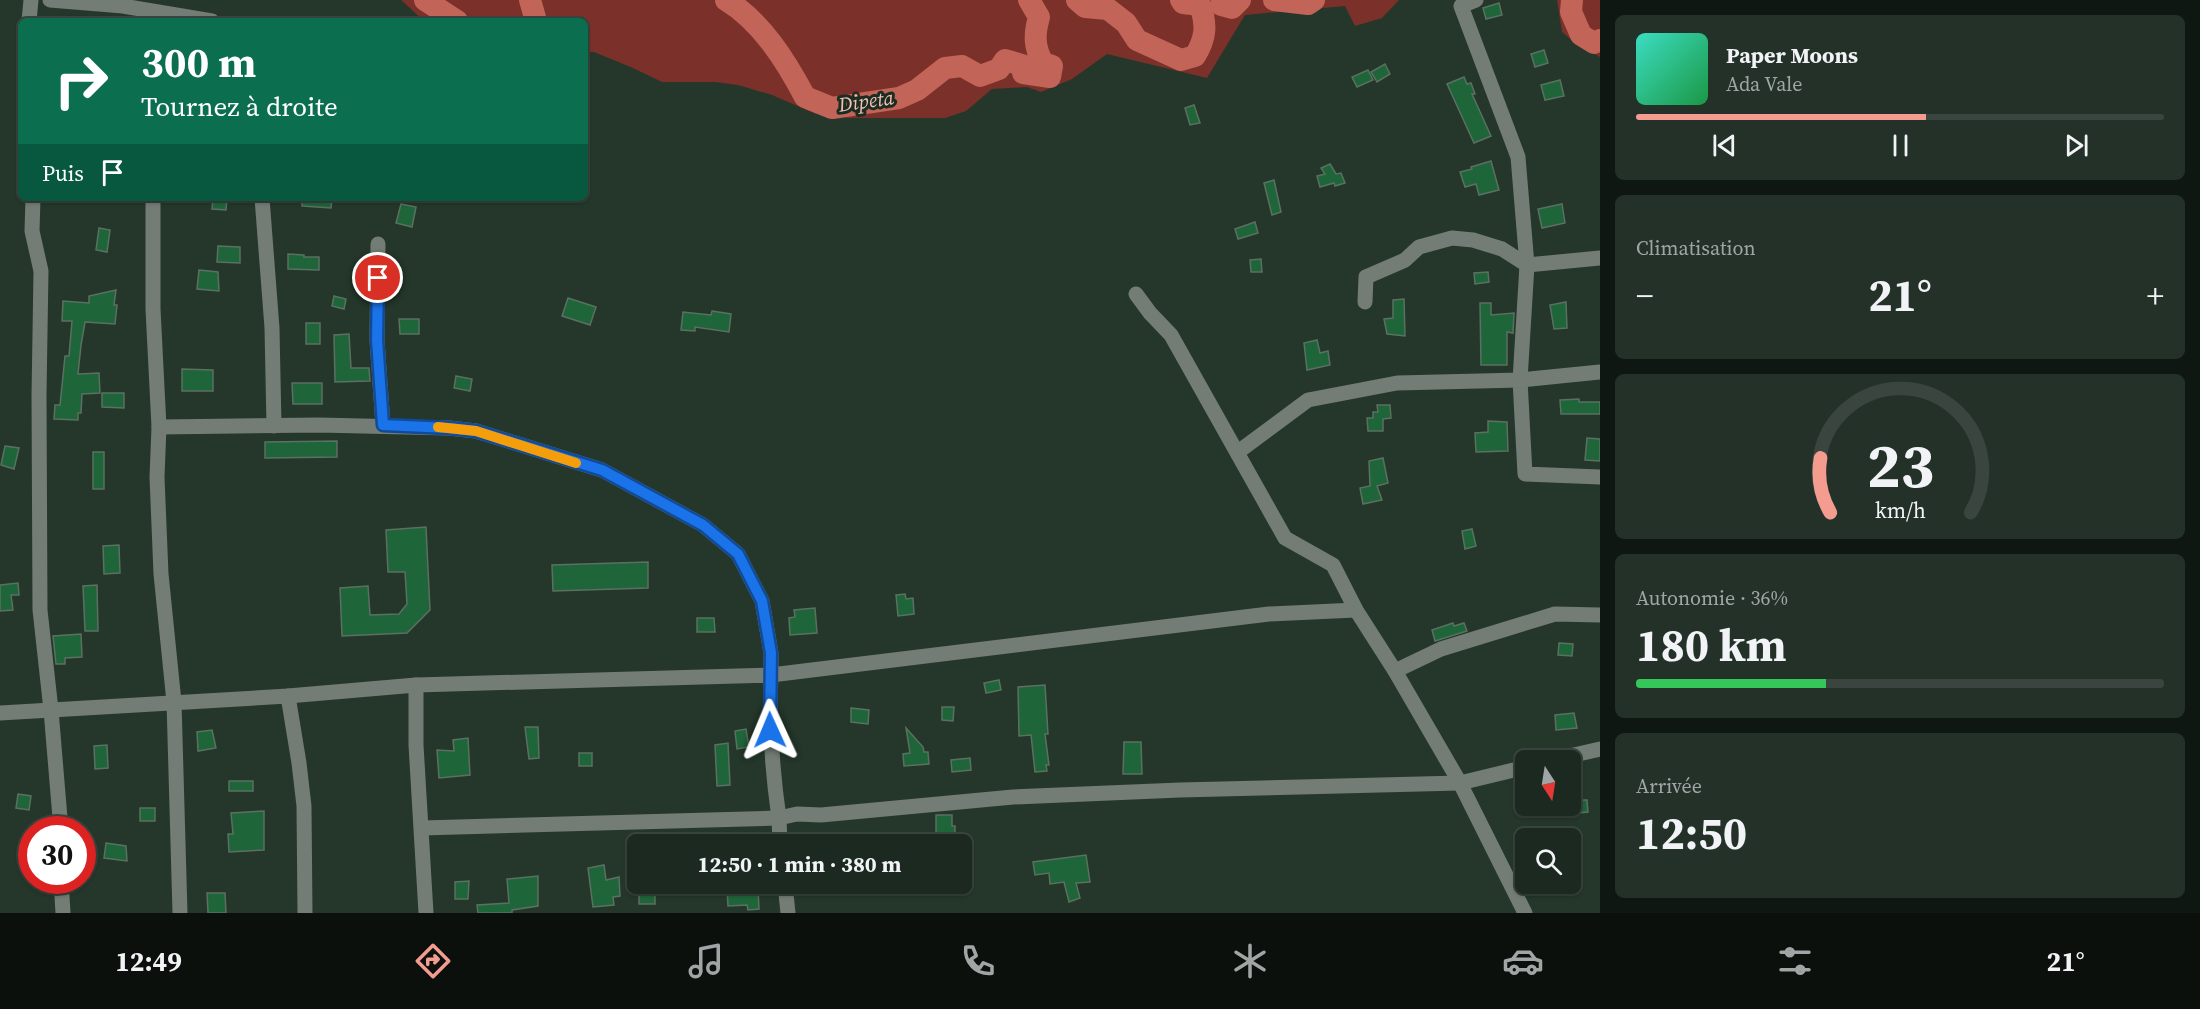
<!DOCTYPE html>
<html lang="fr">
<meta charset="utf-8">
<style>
:root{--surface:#1b2920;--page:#243129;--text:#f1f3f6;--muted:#a0a6a5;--line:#39453e;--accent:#f59c90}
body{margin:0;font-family:"Source Serif 4",serif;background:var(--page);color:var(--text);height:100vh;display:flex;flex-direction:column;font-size:22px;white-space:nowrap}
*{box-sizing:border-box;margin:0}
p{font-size:20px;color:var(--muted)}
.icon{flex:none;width:33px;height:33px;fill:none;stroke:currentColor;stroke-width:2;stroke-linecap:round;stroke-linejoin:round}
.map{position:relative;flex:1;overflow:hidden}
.details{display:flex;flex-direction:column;gap:15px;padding:15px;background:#0f1712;width:600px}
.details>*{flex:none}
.guide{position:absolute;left:18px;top:18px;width:570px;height:183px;border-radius:9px;box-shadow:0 2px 4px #0004,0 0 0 2px var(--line);background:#0b6e4f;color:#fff;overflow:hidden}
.needle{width:39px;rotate:168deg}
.fabs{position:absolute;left:1515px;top:750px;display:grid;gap:12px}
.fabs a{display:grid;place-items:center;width:66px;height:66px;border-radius:9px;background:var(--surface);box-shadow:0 2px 4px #0004,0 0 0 2px var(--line);font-size:30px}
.speed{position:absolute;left:18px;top:816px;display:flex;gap:12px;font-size:30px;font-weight:700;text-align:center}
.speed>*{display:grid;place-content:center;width:78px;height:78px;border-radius:50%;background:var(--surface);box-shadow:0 2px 4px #0004,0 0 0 2px var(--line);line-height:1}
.speed .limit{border:9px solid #d22;background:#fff;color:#111}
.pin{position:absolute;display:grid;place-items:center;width:51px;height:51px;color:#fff;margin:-26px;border:3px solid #fff;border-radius:50%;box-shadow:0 2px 6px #0007}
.me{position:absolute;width:66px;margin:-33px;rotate:359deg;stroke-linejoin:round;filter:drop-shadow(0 0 4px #0008)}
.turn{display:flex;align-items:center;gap:21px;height:126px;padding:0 24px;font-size:27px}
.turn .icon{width:78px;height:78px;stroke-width:2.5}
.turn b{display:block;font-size:42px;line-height:51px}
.then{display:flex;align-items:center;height:57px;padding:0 24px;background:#0003;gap:12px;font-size:22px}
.big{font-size:45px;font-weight:700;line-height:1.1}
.details .widget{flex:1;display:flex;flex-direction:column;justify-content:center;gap:9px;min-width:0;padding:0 21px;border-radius:9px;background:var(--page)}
.details .dial{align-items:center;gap:0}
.dial svg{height:156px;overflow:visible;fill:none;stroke:var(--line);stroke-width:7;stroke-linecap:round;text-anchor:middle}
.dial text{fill:var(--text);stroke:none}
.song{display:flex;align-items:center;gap:18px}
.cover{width:72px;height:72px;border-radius:9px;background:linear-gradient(135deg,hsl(170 70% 55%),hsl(140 70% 35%))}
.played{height:6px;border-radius:3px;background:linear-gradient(90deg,var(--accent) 55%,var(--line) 55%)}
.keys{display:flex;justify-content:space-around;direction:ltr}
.heat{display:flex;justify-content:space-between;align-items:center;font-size:33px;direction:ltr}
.charge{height:9px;border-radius:4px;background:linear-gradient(90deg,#34c759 36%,var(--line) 0)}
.trip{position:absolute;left:627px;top:834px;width:345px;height:60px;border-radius:9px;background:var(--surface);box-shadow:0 2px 4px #0004,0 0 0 2px var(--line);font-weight:700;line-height:60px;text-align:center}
.dock{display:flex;height:96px;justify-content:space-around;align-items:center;background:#0b100d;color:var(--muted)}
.dock .icon{width:42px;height:42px}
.dock .selected{color:var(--accent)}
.dock b{font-size:27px;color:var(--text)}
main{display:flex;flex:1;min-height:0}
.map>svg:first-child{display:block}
</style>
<main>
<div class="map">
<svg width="1600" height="913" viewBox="0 0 1600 913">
<rect width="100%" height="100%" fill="#24372a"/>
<g fill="#7b3029">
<polygon points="401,0 1399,0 1382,18 1355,26 1345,6 1245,15 1207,78 1107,54 1072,79 1041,92 1027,87 992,89 966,111 945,118 849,118 816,114 772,95 738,85 715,82 662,82 633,68 594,52 585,52 585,21 424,21"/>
<polygon points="1557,0 1600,0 1600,57 1575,43 1562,32"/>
</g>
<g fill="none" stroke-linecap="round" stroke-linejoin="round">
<g stroke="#c36458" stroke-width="22">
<polyline points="425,0 457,21"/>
<polyline points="530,0 536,21"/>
<path d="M726,0C761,21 786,61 805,97L832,108L899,98L917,90L945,68L962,66L980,76L999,69L1005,60L1022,65L1023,73L1050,77L1052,66L1043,63C1034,47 1034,35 1039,17L1029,0"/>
<path d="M1077,0L1085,7L1108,9L1126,23L1137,40L1181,60L1195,56C1206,38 1207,25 1200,5L1183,3L1181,0"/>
<polyline points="1222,0 1221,5 1232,8 1240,0"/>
<polyline points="1274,0 1308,4 1314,0"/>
<polyline points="1572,0 1571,12 1581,35 1594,43 1600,40"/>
</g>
</g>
<g fill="#1f653a" stroke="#5b7061" stroke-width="1.5">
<polygon points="1499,3 1502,15 1486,19 1483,8"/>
<polygon points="1544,50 1548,63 1535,67 1531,54"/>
<polygon points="1385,64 1390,74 1377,82 1371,72"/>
<polygon points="1368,70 1373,80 1357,87 1352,77"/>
<polygon points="1464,77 1467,84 1471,83 1475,94 1472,94 1491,136 1474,143 1447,84"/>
<polygon points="1560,80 1564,96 1545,100 1541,85"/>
<polygon points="1194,105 1200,123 1190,125 1185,108"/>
<polygon points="1491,161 1499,190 1479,195 1476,184 1465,187 1460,172 1472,169 1471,167"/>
<polygon points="1330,164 1336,174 1341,173 1345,183 1335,186 1334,183 1320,187 1317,176 1325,174 1321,168"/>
<polygon points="1274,180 1281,212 1272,215 1264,183"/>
<polygon points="213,198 227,198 226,210 212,209"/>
<polygon points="302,198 332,198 331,208 302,206"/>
<polygon points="401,204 416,207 412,227 396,223"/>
<polygon points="1562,204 1565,223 1542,228 1538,209"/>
<polygon points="1255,222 1258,233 1238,239 1235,229"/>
<polygon points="99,228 110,230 107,252 96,250"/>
<polygon points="218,246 240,247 240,263 217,262"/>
<polygon points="288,254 304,255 304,257 319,257 319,270 288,269"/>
<polygon points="1261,259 1262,272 1251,272 1250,260"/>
<polygon points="199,270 218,272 219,291 197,289"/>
<polygon points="1488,272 1489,282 1475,284 1474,273"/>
<polygon points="116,290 114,305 117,305 115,324 85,322 81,345 78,374 99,373 100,393 82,394 81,413 78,413 78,420 54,419 55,405 60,405 65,356 69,356 72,321 62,321 63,301 89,303 89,296"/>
<polygon points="334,296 346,299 344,309 332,306"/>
<polygon points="568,298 596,307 590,325 562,316"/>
<polygon points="1404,299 1405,336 1387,334 1384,319 1393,318 1393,300"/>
<polygon points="1566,302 1567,328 1554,329 1550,305"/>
<polygon points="1480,303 1491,303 1491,315 1514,313 1513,333 1507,332 1507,365 1481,365"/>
<polygon points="712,311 731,314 729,332 695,327 695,331 681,330 683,312 711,315"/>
<polygon points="399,319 419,319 419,334 400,334"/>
<rect x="306" y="323" width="14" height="21"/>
<polygon points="349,334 351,368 369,368 370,381 335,382 334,335"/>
<polygon points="1317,340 1320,353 1328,351 1330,365 1307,370 1304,343"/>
<polygon points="182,369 213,370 213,391 182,391"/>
<polygon points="456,376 472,379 470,391 454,388"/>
<polygon points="292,383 322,383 322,404 293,404"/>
<polygon points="102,393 124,393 124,408 102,407"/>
<polygon points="1579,399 1579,402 1600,402 1600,414 1561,414 1560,400"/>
<polygon points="1377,405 1390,405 1391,418 1383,419 1383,431 1368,431 1367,418 1373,418 1373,412 1378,412"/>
<polygon points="1488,421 1507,422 1508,451 1476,452 1475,433 1488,432"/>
<polygon points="1587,438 1600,439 1600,461 1585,460"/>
<polygon points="337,441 337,457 265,458 265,442"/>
<polygon points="5,446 19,448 14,469 1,465"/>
<rect x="93" y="452" width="11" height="37"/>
<polygon points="1383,458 1388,483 1377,486 1382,500 1363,504 1360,488 1370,486 1369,461"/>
<polygon points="426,527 430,610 407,633 342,636 340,588 368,586 370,615 399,614 407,604 405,572 388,572 386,530"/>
<polygon points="1472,529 1476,546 1465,549 1462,531"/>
<polygon points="119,545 120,573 104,574 103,546"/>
<polygon points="648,562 648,588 553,591 552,565"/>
<polygon points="18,583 19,595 11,595 13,610 0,611 0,585"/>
<polygon points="97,585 98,631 85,631 83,586"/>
<polygon points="905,594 906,599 913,598 914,614 898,616 896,595"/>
<polygon points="815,608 817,633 790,635 789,618 795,617 794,610"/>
<polygon points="697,618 714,618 715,632 697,632"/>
<polygon points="1453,623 1454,626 1464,623 1467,631 1435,641 1432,630"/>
<polygon points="81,634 82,657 65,658 65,664 56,664 53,636"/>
<polygon points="1559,643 1573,644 1572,656 1558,655"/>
<polygon points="999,680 1001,690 986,693 984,683"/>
<polygon points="1045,685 1048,734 1045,734 1049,765 1046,765 1047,771 1035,772 1031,735 1019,736 1018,687"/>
<polygon points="942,707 954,707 953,721 942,720"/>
<polygon points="851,708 869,710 868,724 851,722"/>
<polygon points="1574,713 1577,728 1556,730 1555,715"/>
<polygon points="525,727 538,727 539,758 529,759"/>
<polygon points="906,728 923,747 924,752 928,752 929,764 904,766 903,754 910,753"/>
<polygon points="746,729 749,747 737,749 735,731"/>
<polygon points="212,730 216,748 198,751 197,732"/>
<polygon points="468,738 470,775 439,778 437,750 454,751 453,740"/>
<polygon points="1124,742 1141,742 1142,774 1123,774"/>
<polygon points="728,743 730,785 717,786 715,745"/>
<polygon points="107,745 108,768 95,769 94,746"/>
<rect x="579" y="753" width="13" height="13"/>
<polygon points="970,758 971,770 952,772 951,760"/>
<polygon points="1573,772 1581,800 1587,800 1588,812 1579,813 1578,805 1570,805 1570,773"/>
<rect x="229" y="781" width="24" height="10"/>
<polygon points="18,794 31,796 29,810 16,808"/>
<rect x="140" y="808" width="15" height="13"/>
<polygon points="264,811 264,850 229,852 228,834 233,834 231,813"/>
<polygon points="936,815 952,815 952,826 955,826 955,837 936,837"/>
<polygon points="106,843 126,846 127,861 104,858"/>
<polygon points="1086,855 1090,882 1076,883 1080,898 1069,902 1064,882 1050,884 1049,873 1035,875 1033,862"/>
<polygon points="604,865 606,880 619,877 620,896 613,897 614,905 593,907 588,868"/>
<polygon points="538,876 538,906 512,910 512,913 478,913 477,905 509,903 507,879"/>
<polygon points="469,881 468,899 455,899 455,882"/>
<polygon points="758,888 759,909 748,910 747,905 728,906 727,889"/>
<rect x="639" y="889" width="16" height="15"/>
<polygon points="207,893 225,893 226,913 208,913"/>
</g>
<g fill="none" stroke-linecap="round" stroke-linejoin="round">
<g stroke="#737c75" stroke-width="15">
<polyline points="50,0 123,6 212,21"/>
<polyline points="1476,0 1461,6 1518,157 1527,265 1520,380 1525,474 1600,477"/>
<polyline points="29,21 31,0"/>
<polyline points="33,198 32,231 41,271 39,395 40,610 51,710 61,830"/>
<polyline points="153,198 153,309 159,427 157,477 161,574 174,702 180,913"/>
<polyline points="262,198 272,328 274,426"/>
<polyline points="378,244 377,340 383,425"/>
<polyline points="1136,294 1150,313 1171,335 1285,538 1333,565 1356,610 1395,671 1460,783 1525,913"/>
<polyline points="1365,302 1366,277 1405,260 1419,247 1452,238 1473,240 1502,249 1527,265 1600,258"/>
<polyline points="159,427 319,425 449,428 476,431 602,470 703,525 738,554 762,601 771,653 771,675 1269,614 1356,610"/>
<polyline points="1238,452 1308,400 1397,383 1520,380 1600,372"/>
<polyline points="1395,671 1441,649 1555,614 1600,615"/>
<polyline points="416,685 416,745 426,913"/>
<polyline points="288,696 299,763 304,806 305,913"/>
<path d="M0,713L288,696L416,685L771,675C769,723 772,770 779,818L422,828"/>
<polyline points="1552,760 1600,749"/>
<polyline points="780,844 779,818 797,814 821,815 1013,797 1180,790 1460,783 1526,767"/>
<polyline points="61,880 63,913"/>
<polyline points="785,884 788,913"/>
</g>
</g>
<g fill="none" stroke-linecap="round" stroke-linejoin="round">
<g stroke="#114b97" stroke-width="15">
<polyline id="route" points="378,278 377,340 383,425 449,428 476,431 602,470 703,525 738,554 762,601 771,653 770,730"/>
</g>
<use href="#route" stroke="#1a73e8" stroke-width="10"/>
<polyline stroke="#f59e0b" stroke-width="10" points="438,427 476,431 576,463"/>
</g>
<g text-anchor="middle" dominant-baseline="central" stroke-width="6" stroke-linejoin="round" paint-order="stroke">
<g font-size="20" font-style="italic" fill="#f3bfb7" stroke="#1b2d20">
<text transform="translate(866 101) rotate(-8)">Dipeta</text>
</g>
</g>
</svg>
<div class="fabs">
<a><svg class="needle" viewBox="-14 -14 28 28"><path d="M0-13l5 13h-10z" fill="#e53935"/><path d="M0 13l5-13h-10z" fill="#a0a6a5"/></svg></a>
<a><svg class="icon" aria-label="search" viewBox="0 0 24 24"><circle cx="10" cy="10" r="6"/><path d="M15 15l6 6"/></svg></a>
</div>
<div class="speed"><div class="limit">30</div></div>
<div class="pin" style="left:378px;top:278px;background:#d93025"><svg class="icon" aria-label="arrive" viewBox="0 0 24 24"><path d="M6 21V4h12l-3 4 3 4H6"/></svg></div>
<svg class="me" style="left:770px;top:730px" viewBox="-20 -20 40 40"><path d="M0-17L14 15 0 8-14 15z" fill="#1a73e8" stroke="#fff" stroke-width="4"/></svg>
<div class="trip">12:50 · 1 min · 380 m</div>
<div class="guide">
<div class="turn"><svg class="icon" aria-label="right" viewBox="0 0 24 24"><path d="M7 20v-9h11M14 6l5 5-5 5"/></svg><div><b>300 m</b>Tournez à droite</div></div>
<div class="then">Puis<svg class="icon" aria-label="arrive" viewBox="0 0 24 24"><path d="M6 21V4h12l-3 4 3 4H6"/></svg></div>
</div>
</div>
<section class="details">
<div class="widget">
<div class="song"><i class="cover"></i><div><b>Paper Moons</b><p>Ada Vale</p></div></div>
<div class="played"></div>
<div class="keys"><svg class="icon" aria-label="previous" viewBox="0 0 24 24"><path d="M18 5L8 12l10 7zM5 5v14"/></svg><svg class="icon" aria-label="pause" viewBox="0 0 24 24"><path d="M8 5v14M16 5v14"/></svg><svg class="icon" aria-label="next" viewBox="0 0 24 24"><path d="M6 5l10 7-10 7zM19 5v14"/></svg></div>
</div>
<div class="widget"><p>Climatisation</p>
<div class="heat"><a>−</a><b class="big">21°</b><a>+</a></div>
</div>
<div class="widget dial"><svg viewBox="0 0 100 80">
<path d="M14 69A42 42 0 1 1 86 69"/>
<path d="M14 69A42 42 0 0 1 9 41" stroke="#f59c90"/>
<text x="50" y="56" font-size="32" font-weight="700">23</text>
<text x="50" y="72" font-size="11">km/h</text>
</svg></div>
<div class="widget"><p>Autonomie · 36%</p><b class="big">180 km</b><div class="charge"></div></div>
<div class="widget"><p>Arrivée</p><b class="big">12:50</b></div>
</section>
</main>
<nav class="dock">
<b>12:49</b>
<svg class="icon selected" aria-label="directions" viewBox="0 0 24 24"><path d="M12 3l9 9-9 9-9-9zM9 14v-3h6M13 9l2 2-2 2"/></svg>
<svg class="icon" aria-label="music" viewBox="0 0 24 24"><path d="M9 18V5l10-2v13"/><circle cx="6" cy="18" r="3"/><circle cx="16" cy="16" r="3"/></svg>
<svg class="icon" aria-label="phone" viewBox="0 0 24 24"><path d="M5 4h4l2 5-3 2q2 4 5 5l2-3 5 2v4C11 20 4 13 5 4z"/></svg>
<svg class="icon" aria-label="climate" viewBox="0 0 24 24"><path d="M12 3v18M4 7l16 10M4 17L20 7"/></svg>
<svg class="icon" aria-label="car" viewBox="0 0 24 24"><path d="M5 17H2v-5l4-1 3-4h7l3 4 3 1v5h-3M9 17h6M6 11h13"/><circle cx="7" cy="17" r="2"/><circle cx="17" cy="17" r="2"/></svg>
<svg class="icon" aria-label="filters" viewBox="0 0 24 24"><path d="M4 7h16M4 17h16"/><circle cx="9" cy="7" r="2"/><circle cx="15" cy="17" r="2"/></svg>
<b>21°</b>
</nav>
